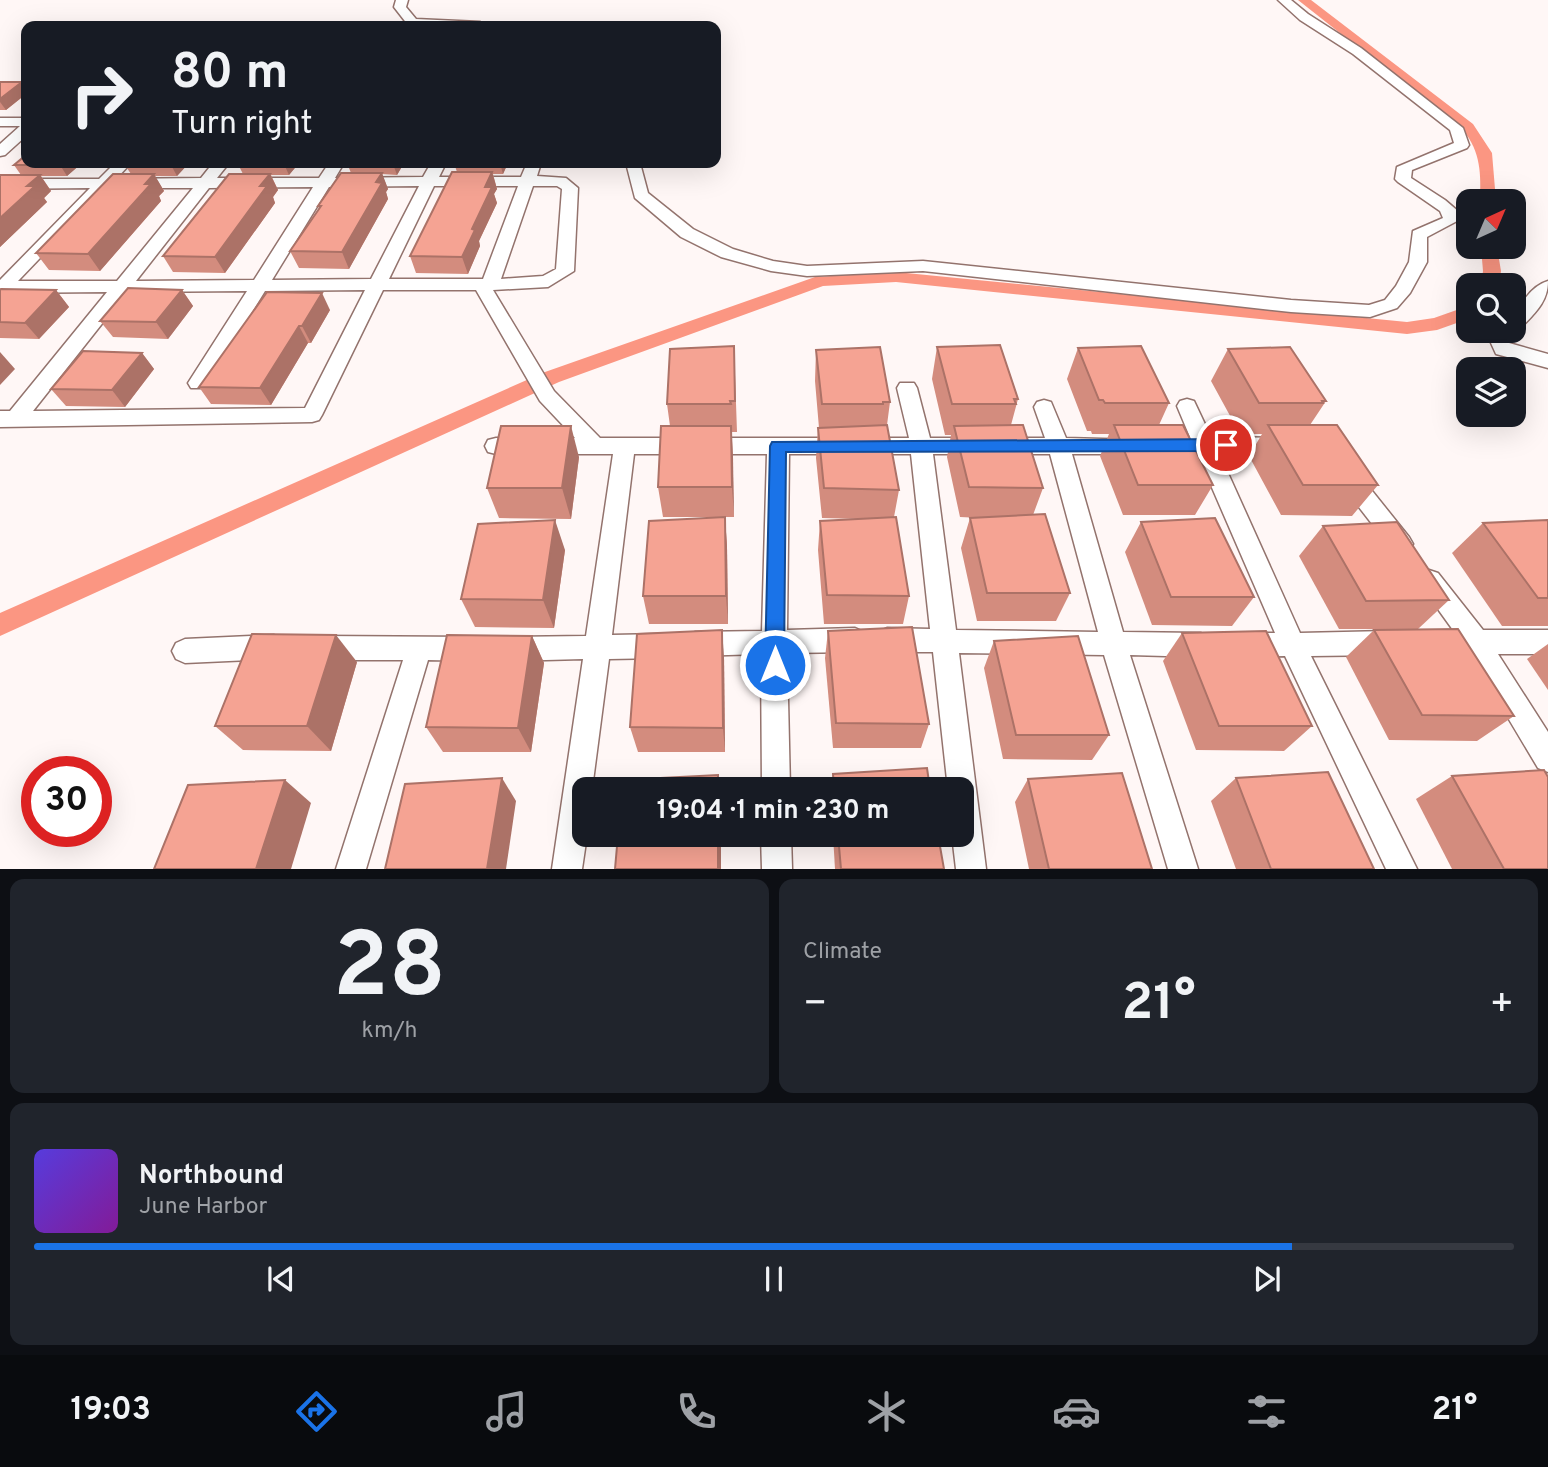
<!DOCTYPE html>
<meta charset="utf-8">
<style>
:root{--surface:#171b24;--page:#20242c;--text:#f1f3f6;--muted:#9ea1a6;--line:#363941;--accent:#1a73e8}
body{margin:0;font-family:Overpass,sans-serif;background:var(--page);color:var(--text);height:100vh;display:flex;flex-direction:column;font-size:26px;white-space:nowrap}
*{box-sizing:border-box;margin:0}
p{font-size:23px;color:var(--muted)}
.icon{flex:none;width:38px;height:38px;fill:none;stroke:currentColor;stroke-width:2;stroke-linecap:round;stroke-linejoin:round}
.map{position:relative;height:869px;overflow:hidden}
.panel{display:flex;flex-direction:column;gap:10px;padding:10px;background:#0d0f14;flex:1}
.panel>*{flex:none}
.guide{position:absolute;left:21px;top:21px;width:700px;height:147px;border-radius:14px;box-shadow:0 7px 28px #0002;background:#171b24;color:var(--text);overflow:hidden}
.needle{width:46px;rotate:44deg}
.fabs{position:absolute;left:1456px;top:189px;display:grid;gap:14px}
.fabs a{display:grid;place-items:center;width:70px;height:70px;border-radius:14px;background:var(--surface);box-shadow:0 7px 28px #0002;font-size:35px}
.speed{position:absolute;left:21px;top:756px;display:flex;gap:14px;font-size:35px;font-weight:700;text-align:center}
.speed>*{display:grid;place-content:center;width:91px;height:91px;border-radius:50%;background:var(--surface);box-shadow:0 7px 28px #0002;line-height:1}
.speed .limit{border:10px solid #d22;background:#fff;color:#111}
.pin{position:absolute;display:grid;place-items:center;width:60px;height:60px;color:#fff;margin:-30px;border:4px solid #fff;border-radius:50%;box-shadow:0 2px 7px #0007}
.me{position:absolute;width:77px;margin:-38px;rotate:0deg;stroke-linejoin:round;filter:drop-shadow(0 0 5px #0008)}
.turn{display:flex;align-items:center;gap:24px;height:147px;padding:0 35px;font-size:32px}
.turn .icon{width:91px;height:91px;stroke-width:2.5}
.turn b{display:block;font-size:49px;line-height:60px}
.big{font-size:52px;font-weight:700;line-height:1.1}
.panel .widget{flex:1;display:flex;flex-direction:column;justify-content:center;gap:10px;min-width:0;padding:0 24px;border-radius:14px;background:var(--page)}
.panel .dial{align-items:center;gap:0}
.dial b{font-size:91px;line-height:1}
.song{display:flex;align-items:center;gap:21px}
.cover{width:84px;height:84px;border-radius:10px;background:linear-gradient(135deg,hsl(250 70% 55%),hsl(290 70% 35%))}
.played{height:7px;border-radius:4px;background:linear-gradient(90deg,var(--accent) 85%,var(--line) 85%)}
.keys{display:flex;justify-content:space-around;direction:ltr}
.heat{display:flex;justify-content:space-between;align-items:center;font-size:38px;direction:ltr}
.panel .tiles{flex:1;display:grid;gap:10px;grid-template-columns:1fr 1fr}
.widget:last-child{grid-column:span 2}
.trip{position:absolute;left:572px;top:777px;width:402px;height:70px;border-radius:14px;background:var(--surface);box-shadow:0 7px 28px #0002;font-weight:700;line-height:70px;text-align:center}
.tab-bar{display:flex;height:112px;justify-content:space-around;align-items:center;background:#090b0e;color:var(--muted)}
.tab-bar .icon{width:49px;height:49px}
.tab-bar .on{color:var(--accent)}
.tab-bar b{font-size:32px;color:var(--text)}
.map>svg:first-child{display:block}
</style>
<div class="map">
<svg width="1548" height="869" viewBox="0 0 1548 869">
<rect width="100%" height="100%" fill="#fff7f6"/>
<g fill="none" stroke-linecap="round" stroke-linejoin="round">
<g fill="#fb9682" fill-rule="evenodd">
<path d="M1298,0H1311L1473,124L1492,153L1496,201H1480C1481,174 1481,152 1463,130Z"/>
<polygon points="1481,247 1497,247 1501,271 1499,285 1481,285 1483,271"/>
<polygon points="896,272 1407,322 1434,318 1468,306 1468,319 1437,330 1407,334 896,282 823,286 559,382 0,636 0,613 545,372 815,277"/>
</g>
<g stroke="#93736d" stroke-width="3">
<g id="street">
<polygon points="396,0 408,0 406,7 416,19 480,22 486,26 408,25 394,7"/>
<polygon points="1278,0 1291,0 1308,14 1361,48 1463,128 1469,145 1467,148 1412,170 1411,178 1445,200 1459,212 1459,220 1427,237 1427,262 1410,293 1397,308 1370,317 1291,312 923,271 807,276 771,271 721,257 681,237 635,198 626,163 640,163 648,193 693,229 733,249 773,261 807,266 923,261 1291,300 1369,305 1385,300 1396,286 1409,262 1413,231 1443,218 1440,211 1398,182 1395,179 1397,167 1454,143 1450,130 1353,54 1300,20"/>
<polygon points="0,118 26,118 26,136 5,155 0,156 0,144 20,126 0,126"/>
<path d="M115,163H131L116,179L201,178L213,163H229L217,178H319L329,163H344L335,178L423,177L431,163H446L439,177H521L527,163H541L537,176L566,178L578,188L574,271L548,287L493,290L554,391L600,438H909L897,388L900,383H914L917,388L930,438H1045L1034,407L1037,402L1044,400L1051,402L1066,438L1139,440L1142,446L1139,452L1131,454H1072L1123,632L1201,633L1210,637L1214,645L1210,653L1201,657L1130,655L1198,869H1168L1104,655L959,653L986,869H956L952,835H962V789H948L933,652H887L878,648L874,640L878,632L887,628L930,629L911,454H789L787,630L855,628L864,632L868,640L864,648L855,652L787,653L790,789H762L761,654L695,656L686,652L682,644L686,636L695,632L762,631L767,454H634L612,635L662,634L671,638L675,646L671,654L662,658L609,659L592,789H584L587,835L582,869H552L583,659L509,661L500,657L496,649L500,641L509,637L586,636L613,454H496L488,452L485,446L488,440L496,438H575L540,401L476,290H383L322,415L319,420L312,422L0,427V411H10L107,292L0,293V280L90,188L0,189V179H99ZM419,186L371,279L272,280L329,187ZM434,186H518L483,279H389ZM533,186H557L562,189L556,269L543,276L501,279ZM313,187L254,280L136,281L209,188ZM107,188H193L117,281H18ZM365,290L305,408L33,411L127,292L247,291L188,383L191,388H205L265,291ZM933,454H1050L1098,632L956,630Z"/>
<path d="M1548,281C1548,310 1522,321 1509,343L1548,354V368L1496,354L1491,343L1498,331H1514C1514,312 1528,287 1548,281Z"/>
<polygon points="1187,399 1194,401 1211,437 1282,438 1290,440 1293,446 1290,452 1282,454 1219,453 1300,633 1387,631 1396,635 1400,643 1396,651 1387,655 1311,656 1417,869 1386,869 1285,656 1244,657 1235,653 1231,645 1235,637 1244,633 1275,633 1197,453 1155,451 1152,445 1155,439 1190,437 1177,406 1180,401"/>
<polygon points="1349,469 1357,472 1409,537 1413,544 1409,551 1401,554 1393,551 1341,484 1338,478 1341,472"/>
<polygon points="1429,570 1438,573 1483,630 1548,630 1548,654 1498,654 1548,732 1548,772 1538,768 1470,654 1440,654 1431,650 1427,642 1431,634 1453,630 1417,580 1420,573"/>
<polygon points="274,635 283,639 287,647 283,655 274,659 185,663 176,659 172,651 176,643 185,639"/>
<polygon points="320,636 473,637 482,641 486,649 482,657 473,661 428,660 366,869 336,869 403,660 320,660 311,656 307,648 311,640"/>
<polygon points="761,835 791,835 792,869 762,869"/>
</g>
</g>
<use href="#street" fill="#fff" fill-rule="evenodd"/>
</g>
<g fill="#d38c7e">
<polygon points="0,82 26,89 26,94 6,110 0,110"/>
<polygon points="26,163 82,163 67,176 41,176 51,191 44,198 47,202 0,247 0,175 21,175 14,165"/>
<polygon points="127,163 189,163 177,176 155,176 164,191 159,196 161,201 100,271 49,270 36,253 131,174 125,165"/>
<polygon points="239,163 299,163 289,175 271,175 278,190 273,197 275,203 225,273 173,272 163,256 243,174 238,164"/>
<polygon points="347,163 404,163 397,175 382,174 388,189 386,192 388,199 349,269 299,268 290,251 319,209 318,206 351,173"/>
<polygon points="454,163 508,163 503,174 493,174 497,189 494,194 497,203 479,241 480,246 468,274 416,273 410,256 457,172"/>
<polygon points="0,290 56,290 69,307 39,339 0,338"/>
<polygon points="182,290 193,306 168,339 113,337 100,321"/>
<polygon points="267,292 330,310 311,343 308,343 271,405 211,404 199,387"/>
<polygon points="734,346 737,432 732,432 732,435 734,517 725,517 727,547 728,624 649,624 643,596 719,517 663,517 658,487 670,426 667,404"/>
<polygon points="937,347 1018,399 1011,425 1043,488 1033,515 1070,593 1056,621 977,621 961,548 970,518 981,518 960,517 947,457 951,435 945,435 932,379"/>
<polygon points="1078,348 1169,403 1159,425 1213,485 1195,515 1123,515 1100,456 1109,434 1092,434 1091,431 1087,431 1067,379"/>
<polygon points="1228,349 1326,401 1310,425 1378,485 1352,516 1281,515 1249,456 1262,434 1240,434 1211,381"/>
<polygon points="816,350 890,402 887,425 899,490 894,517 909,596 903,624 824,624 818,550 820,521 860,519 822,518 816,458 818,428 819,428 815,381"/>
<polygon points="142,353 154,369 125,407 66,406 51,389"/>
<polygon points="579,457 571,519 499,518 487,488"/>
<polygon points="1548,520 1548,626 1502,626 1452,553 1483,523"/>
<polygon points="1141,522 1254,597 1232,626 1152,625 1125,552"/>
<polygon points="1323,526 1449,600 1418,629 1339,629 1299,556"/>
<polygon points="565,550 554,628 475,627 461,599"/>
<polygon points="1374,630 1514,716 1477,741 1389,740 1346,657"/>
<polygon points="828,631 929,724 921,748 833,748 825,658"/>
<polygon points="1182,633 1312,726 1284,751 1196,750 1163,661"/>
<polygon points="532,636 544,663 531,752 443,752 426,727"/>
<polygon points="994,641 1109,735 1092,760 1003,759 984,668"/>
<polygon points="1548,644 1548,690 1527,659"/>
<polygon points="724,657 725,752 638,752 630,727"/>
<polygon points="357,662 331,751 243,750 215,726"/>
<polygon points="833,774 930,789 831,789"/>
<polygon points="1452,776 1548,869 1452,869 1416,799"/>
<polygon points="1236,778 1374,869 1236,869 1211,801"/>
<polygon points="1028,779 1152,869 1029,869 1015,802"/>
<polygon points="833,835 938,835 944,869 835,869"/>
</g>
<g fill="#ac7267">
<polygon points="22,82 26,89 26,94 6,110 0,102 0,99"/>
<polygon points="63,163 82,163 67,176 60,165"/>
<polygon points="173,163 189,163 177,176 171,165"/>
<polygon points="285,163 299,163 289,175 284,164"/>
<polygon points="393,163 404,163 397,175 393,164"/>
<polygon points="500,163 508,163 503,174"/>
<polygon points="492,172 497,189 494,194 497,203 479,241 480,246 468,274 462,257 485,187"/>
<polygon points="382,173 388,189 386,192 388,199 349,269 342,252 376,182"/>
<polygon points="154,174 164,191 159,196 161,201 100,271 88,254 145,184"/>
<polygon points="270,174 278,190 273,197 275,203 225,273 215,257 260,186"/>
<polygon points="40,175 51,191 44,198 47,202 0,247 0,218 27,186"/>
<polygon points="56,290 69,307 39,339 25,323"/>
<polygon points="182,290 193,306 168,339 156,322"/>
<polygon points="322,293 330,310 311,343 302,326"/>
<polygon points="299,326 308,343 271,405 260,388"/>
<polygon points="0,352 15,369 0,385"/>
<polygon points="142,353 154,369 125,407 112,390"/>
<polygon points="571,426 579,457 571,519 562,488"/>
<polygon points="731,426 733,457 734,517 732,487"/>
<polygon points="725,517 727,547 728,624 726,596"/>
<polygon points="555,520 565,550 554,628 543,600"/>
<polygon points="722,630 724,657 725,752 723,728"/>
<polygon points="336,635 357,662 331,751 307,726"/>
<polygon points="532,636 544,663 531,752 518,728"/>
<polygon points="502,778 516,801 506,869 487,869"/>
<polygon points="285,780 311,803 291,869 256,869"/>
<rect x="718" y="835" width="3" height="34"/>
</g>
<g fill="#f5a393" stroke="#ac7267" stroke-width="2">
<polygon points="0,82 22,82 0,99"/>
<polygon points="26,155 26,163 63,163 60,165 14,165"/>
<polygon points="127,163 173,163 171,165 125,165"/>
<polygon points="239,163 285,163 284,164 238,164"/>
<polygon points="347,163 393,163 393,164"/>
<polygon points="452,172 492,172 485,187 492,187 472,229 475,230 462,257 410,256"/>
<polygon points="341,173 382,173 376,182 382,183 342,252 290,251 321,206 318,206"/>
<polygon points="113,174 154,174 145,184 151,184 88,254 36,253"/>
<polygon points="229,174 270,174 260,186 267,186 215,257 163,256"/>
<polygon points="0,175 40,175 27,186 35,186 0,218"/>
<polygon points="128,288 182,290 156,322 100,321"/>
<polygon points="1,289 56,290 25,323 0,322 0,290"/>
<polygon points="267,292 322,293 302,326 299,326 260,388 199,387"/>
<polygon points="1000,345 1018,399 1014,399 1016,404 952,404 937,347"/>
<polygon points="734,346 735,401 730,401 731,404 667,404 670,349"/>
<polygon points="1141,346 1169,403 1105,403 1103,400 1099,400 1078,348"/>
<polygon points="880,347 890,402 883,402 883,404 822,404 816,350"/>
<polygon points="1290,347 1326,401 1322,401 1323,403 1259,403 1228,349"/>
<polygon points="83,351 142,353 112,390 51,389"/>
<polygon points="887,425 899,490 824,488 818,428"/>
<polygon points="1023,425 1043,488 969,487 954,426"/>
<polygon points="1114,425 1183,425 1213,485 1138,485"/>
<polygon points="1268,425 1337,425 1378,485 1303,485"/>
<polygon points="501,426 571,426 562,488 487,488"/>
<polygon points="661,426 731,426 732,487 658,487"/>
<polygon points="1045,514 1070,593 987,593 970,518"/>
<polygon points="725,517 726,596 643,596 649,521"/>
<polygon points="896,517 909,596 827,595 820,521"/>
<polygon points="1215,518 1254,597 1171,597 1141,522"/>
<polygon points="555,520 543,600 461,599 478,524"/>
<polygon points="1548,520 1548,598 1538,598 1483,523"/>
<polygon points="1397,522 1449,600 1366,601 1323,526"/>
<polygon points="912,627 929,724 836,723 828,631"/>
<polygon points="1458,629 1514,716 1422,715 1374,630"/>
<polygon points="722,630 723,728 630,727 637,634"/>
<polygon points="1266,631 1312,726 1219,726 1182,633"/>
<polygon points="252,634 336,635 307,726 215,726"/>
<polygon points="447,635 532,636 518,728 426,727"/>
<polygon points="1078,636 1109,735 1016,735 994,641"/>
<polygon points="927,768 930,789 834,789 833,774"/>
<polygon points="1544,770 1548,777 1548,869 1504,869 1452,776"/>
<polygon points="1328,772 1374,869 1271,869 1236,778"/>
<polygon points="1122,773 1152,869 1049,869 1028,779"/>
<polygon points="718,775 718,789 621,789 622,780"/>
<polygon points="502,778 487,869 385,869 405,784"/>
<polygon points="285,780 256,869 154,869 188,785"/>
<polygon points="618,835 718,835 718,869 615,869"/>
<polygon points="838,835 938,835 944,869 841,869"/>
</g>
<polygon fill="#1a73e8" stroke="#114b97" stroke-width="2" points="1226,439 1234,445 1226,451 786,452 784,665 782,671 775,674 768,671 765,665 770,446 772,442"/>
</svg>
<div class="fabs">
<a><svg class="needle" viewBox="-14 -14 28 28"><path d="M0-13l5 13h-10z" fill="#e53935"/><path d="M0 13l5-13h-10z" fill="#9ea1a6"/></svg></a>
<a><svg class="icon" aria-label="search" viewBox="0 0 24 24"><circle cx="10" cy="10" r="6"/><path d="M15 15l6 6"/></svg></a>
<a><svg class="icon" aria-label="layers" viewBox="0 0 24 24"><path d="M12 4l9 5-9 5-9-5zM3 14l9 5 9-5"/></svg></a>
</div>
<div class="speed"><div class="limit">30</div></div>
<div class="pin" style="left:1226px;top:445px;background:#d93025"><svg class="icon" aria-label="arrive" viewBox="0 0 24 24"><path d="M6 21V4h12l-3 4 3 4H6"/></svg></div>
<svg class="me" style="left:775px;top:665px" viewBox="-20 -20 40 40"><circle r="17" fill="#1a73e8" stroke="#fff" stroke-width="3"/><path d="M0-11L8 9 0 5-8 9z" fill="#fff"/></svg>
<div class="trip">19:04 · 1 min · 230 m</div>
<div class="guide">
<div class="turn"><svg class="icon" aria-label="right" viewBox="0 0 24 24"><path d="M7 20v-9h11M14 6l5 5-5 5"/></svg><div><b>80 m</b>Turn right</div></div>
</div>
</div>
<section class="panel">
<div class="tiles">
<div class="widget dial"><b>28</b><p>km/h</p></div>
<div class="widget"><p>Climate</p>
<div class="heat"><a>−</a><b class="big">21°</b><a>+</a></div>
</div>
<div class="widget">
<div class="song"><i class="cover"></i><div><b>Northbound</b><p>June Harbor</p></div></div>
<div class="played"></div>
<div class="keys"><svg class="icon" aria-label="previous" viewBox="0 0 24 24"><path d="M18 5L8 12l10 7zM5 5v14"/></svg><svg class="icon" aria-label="pause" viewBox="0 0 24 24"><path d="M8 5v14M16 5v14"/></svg><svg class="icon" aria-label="next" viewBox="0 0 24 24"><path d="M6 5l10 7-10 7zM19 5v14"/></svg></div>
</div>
</div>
</section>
<nav class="tab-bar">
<b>19:03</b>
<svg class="icon on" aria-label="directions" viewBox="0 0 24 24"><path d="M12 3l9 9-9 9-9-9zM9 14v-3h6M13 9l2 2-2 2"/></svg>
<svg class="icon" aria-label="music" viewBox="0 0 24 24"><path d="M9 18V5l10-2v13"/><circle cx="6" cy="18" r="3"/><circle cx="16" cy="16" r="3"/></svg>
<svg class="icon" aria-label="phone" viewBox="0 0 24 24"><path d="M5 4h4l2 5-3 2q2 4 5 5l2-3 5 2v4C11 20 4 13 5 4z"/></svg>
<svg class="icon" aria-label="climate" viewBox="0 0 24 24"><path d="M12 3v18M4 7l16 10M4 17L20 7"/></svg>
<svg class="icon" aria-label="car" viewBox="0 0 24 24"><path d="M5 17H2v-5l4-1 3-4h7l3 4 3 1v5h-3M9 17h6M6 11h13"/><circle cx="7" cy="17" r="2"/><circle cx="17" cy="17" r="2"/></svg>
<svg class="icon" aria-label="filters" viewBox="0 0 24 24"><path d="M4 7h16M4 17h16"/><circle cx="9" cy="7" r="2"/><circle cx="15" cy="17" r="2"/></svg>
<b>21°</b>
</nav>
